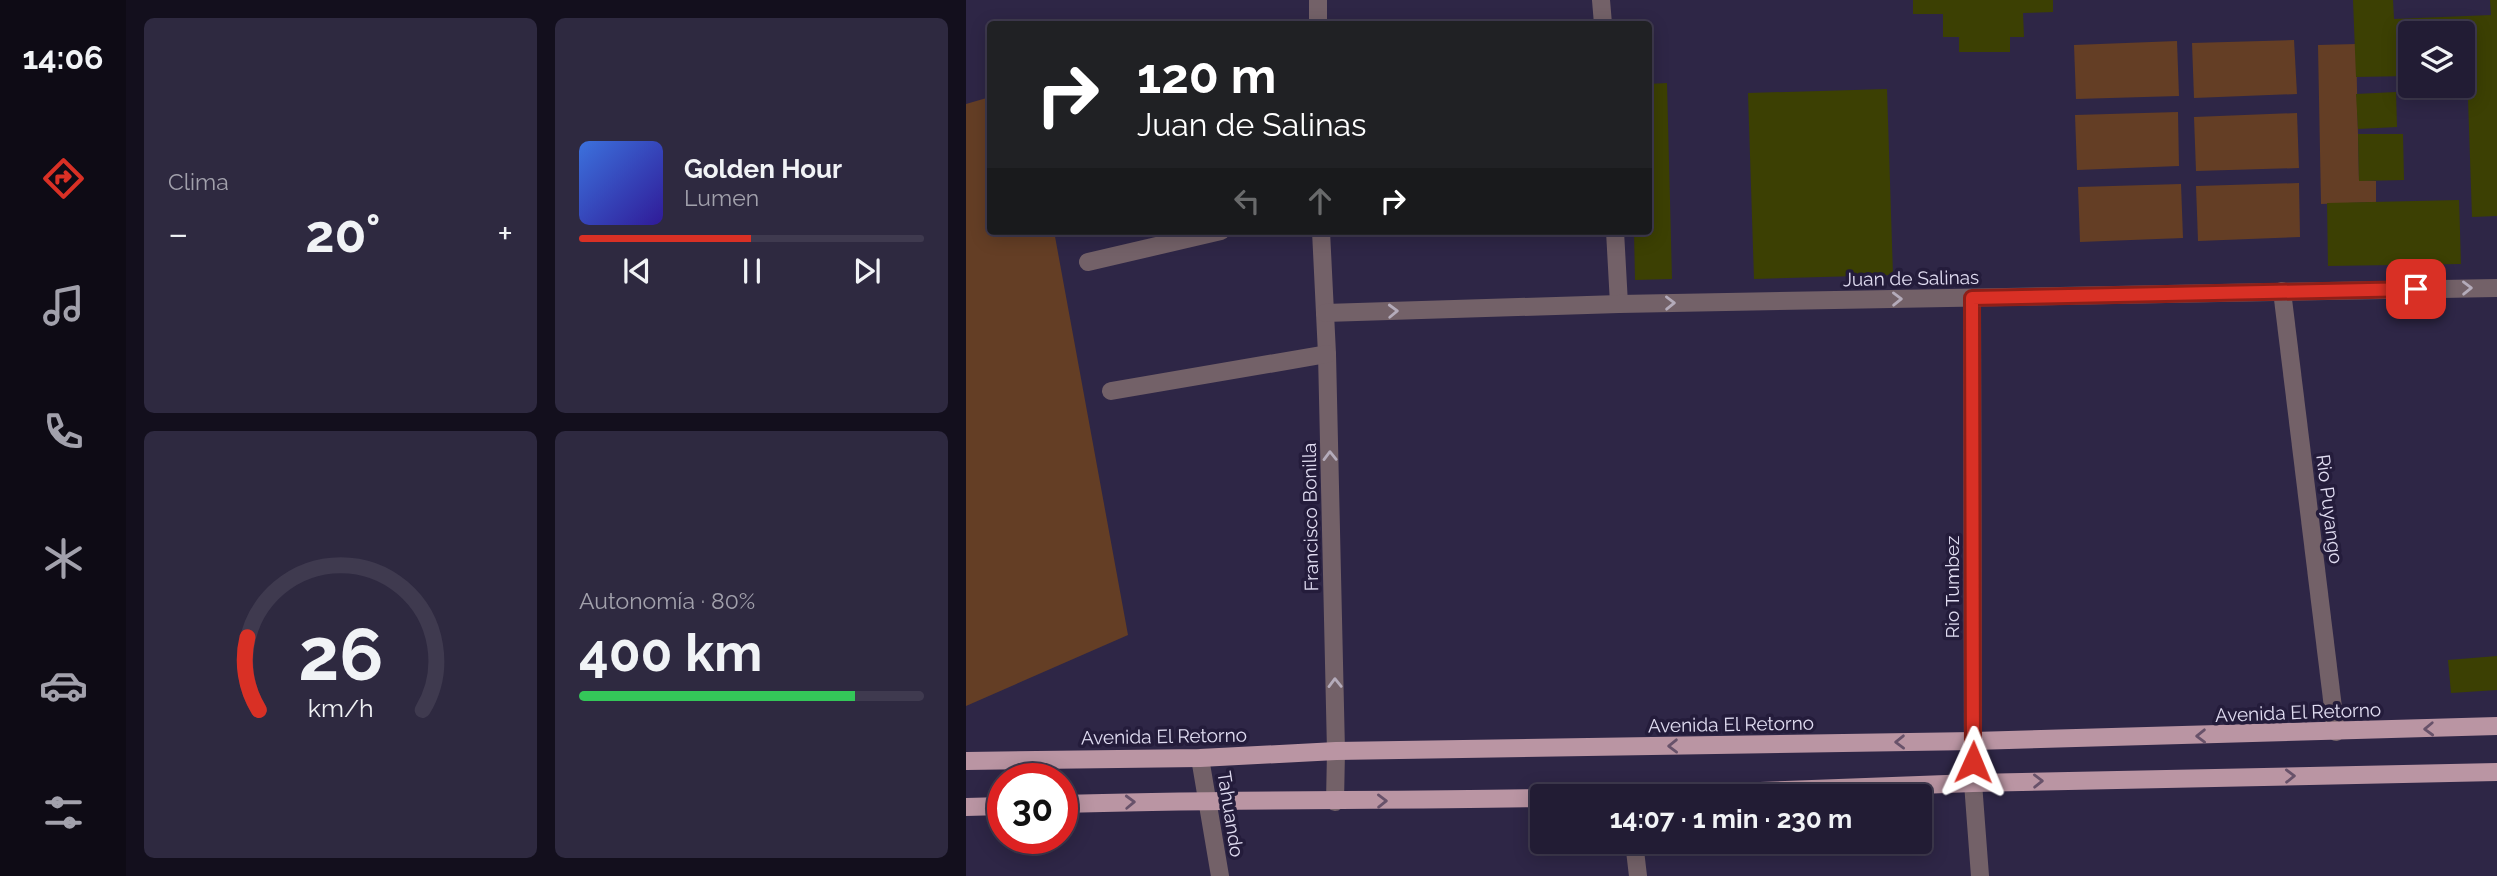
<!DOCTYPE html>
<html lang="es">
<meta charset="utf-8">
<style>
:root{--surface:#221c34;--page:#2e2940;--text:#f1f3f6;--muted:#a2a1ac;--line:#3f3a4f;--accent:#d93025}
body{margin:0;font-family:Raleway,sans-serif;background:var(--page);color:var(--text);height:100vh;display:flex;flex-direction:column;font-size:26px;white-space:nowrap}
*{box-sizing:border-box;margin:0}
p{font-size:23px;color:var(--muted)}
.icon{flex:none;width:38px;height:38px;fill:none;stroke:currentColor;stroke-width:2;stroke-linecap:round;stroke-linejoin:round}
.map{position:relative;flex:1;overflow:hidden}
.side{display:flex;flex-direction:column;gap:18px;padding:18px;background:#130f1d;width:840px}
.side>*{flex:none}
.top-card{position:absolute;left:21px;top:21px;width:665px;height:214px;border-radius:7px;box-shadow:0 4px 18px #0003,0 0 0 2px var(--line);background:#202124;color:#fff;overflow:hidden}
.fabs{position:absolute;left:1432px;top:21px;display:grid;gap:14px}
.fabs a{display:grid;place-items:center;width:77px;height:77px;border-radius:7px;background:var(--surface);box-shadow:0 4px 18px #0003,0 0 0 2px var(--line);font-size:35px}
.speed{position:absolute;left:21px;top:763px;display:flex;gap:14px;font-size:35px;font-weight:700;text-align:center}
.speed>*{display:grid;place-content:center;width:91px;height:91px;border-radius:50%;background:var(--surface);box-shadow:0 4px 18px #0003,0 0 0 2px var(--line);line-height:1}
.speed .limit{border:10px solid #d22;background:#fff;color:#111}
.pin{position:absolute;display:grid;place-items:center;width:60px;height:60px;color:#fff;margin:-30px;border-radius:14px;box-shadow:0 4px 10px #0006}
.me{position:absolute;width:77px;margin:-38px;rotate:1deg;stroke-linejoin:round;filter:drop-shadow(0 0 5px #0008)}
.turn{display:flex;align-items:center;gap:24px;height:147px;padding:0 35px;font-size:32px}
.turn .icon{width:91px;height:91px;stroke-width:2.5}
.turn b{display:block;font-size:49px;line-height:60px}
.lanes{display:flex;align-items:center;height:66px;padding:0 35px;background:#0003;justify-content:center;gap:35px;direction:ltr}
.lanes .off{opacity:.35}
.big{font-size:52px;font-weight:700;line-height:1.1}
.side .tile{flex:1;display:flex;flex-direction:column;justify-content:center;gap:10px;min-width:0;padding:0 24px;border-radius:10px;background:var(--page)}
.side .dial{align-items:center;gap:0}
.dial svg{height:182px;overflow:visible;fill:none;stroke:var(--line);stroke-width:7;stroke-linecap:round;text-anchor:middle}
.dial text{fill:var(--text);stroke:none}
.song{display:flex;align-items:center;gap:21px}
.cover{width:84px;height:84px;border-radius:10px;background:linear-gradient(135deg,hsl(220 70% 55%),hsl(250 70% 35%))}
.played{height:7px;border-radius:4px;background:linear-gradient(90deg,var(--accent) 50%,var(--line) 50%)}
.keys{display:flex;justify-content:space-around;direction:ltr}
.heat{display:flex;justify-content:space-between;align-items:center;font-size:38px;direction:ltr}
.charge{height:10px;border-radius:5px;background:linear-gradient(90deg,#34c759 80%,var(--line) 0)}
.side .tiles{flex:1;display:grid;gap:18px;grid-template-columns:repeat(2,1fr)}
.trip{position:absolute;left:564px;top:784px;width:402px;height:70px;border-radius:7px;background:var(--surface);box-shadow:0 4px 18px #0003,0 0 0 2px var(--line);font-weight:700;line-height:70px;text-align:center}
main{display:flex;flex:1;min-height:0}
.dock{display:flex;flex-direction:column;width:126px;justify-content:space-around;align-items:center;background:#0e0b15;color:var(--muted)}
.dock .icon{width:49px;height:49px}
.dock .current{color:var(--accent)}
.dock b{font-size:32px;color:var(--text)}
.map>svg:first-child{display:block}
</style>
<main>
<nav class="dock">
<b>14:06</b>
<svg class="icon current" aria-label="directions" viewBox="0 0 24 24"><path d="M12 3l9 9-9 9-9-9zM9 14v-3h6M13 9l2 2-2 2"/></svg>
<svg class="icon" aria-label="music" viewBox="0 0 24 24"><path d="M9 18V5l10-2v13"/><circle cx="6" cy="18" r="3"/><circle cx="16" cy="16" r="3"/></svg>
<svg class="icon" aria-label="phone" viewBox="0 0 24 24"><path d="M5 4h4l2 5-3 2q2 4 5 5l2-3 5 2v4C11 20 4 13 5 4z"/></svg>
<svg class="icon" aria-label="climate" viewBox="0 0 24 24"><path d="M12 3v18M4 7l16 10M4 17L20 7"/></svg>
<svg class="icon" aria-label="car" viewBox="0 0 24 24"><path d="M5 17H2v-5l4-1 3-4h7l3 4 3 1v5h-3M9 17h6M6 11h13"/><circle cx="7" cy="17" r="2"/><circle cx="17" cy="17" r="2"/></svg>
<svg class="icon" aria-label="filters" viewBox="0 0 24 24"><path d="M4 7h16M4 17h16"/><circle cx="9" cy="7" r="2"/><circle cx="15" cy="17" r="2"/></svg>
</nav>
<section class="side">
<div class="tiles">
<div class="tile"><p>Clima</p>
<div class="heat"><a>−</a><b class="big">20°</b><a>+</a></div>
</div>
<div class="tile">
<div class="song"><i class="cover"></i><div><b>Golden Hour</b><p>Lumen</p></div></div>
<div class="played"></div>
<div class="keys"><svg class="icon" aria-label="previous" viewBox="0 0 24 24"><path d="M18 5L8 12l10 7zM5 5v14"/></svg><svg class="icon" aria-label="pause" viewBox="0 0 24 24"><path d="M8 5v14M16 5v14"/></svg><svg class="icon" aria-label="next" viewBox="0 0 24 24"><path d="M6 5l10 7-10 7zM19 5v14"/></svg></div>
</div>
<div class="tile dial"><svg viewBox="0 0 100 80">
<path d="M14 69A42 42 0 1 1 86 69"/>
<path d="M14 69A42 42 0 0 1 9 37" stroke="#d93025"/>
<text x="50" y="56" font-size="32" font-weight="700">26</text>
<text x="50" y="72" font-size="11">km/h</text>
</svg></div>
<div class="tile"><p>Autonomía · 80%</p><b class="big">400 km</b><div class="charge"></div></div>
</div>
</section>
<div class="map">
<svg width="1531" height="876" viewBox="0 0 1531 876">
<rect width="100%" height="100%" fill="#2e2646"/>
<g fill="#643e25">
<polygon points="1328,40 1331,94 1228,98 1226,43"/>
<polygon points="1211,41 1213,96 1110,99 1108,45"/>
<polygon points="1390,44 1393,180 1410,181 1410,202 1355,204 1352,45"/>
<polygon points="24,97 24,231 88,231 162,635 0,706 0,104"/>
<polygon points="1212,112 1213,166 1111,170 1109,115"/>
<polygon points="1331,113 1333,168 1230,171 1228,117"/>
<polygon points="1333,183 1334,237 1232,241 1230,186"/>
<polygon points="1215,184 1217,238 1114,242 1112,187"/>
</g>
<g fill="#3c4003">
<polygon points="947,0 1087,0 1087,12 1057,13 1058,37 1044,37 1044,52 993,52 993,37 977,37 977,14 947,14"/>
<polygon points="1387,0 1427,0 1428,19 1525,15 1524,0 1531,0 1531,216 1506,217 1500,40 1496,40 1496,33 1444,33 1444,76 1390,77"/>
<polygon points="701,83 706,279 669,280 668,231 682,231 682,84"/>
<polygon points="921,89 927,275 788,279 782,93"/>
<polygon points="1430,92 1431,127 1392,129 1390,94"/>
<polygon points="1392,134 1437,134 1438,180 1393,181"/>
<polygon points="1493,200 1495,264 1362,266 1361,203"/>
<polygon points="1531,656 1531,690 1485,693 1482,660"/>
</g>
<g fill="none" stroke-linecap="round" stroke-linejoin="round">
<g stroke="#736168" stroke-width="18">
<polyline points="352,0 352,24"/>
<polyline points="635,0 637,24"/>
<polyline points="355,231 361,354 370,751 369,802"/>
<polyline points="649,231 653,304"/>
<polyline points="122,262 255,231"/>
<polyline points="1316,291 1370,732"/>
<polyline points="1006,298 1007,783 1014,876"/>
<polyline points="359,313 653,304 1531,288"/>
<polyline points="145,391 361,354"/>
<polyline points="668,842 672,876"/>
</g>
<polyline stroke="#736168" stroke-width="18" points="234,758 254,876"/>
<g stroke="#ba95a3" stroke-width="18">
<polyline points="0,761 234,758 370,751 1008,741 1531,726"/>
<polyline points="661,796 1007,783 1531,772"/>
<path d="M96,804C256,799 416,801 576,798"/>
<polyline points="0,807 37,806"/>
</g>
</g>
<defs><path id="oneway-chevron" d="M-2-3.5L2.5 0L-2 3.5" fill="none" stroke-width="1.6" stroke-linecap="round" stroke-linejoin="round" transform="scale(1.75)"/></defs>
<g stroke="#b4abba">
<use href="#oneway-chevron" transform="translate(1501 288) rotate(-1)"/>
<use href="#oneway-chevron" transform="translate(931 299) rotate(-1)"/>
<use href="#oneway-chevron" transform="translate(704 303) rotate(-1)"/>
<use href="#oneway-chevron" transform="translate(427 311) rotate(-2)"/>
<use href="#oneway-chevron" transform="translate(364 456) rotate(-91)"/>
<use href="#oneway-chevron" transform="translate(369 683) rotate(-91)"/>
</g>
<g stroke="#68526a">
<use href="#oneway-chevron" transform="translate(1463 729) rotate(178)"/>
<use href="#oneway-chevron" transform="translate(1235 736) rotate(179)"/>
<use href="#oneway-chevron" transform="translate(934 742) rotate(179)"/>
<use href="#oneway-chevron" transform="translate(707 746) rotate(179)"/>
<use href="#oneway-chevron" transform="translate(1324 776) rotate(-1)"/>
<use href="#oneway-chevron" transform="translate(1072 781) rotate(-1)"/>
<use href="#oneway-chevron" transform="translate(416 801) rotate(-1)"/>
<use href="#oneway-chevron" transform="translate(164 802) rotate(-2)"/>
</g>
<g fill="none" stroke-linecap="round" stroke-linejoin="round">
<g stroke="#8d1f18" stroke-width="18">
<polyline id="route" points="1007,762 1006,298 1450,289"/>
</g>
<use href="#route" stroke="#d93025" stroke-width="12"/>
</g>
<g text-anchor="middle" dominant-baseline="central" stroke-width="7" stroke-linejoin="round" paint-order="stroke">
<g font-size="19" fill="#e0dcf1" stroke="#241c3b">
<text transform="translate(945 278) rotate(-1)">Juan de Salinas</text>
<text transform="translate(1364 509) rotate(83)">Rio Puyango</text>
<text transform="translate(344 517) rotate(-91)">Francisco Bonilla</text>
<text transform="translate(986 587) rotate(-90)">Rio Tumbez</text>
<text transform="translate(1332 712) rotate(-2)">Avenida El Retorno</text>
<text transform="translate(765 724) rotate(-1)">Avenida El Retorno</text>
<text transform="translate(198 736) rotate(-1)">Avenida El Retorno</text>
<text transform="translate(265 814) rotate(81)">Tahuando</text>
</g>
</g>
</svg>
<div class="fabs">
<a><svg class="icon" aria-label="layers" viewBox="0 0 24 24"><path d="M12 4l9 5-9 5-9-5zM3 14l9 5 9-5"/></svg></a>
</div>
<div class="speed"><div class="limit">30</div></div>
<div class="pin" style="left:1450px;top:289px;background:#d93025"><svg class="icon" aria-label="arrive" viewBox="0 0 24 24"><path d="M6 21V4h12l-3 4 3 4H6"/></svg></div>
<svg class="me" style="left:1007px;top:762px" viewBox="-20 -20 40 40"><path d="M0-17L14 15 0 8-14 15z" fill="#d93025" stroke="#fff" stroke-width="4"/></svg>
<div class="trip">14:07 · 1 min · 230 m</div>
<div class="top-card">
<div class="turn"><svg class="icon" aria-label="right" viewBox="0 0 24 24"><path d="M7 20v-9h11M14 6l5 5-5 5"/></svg><div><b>120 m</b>Juan de Salinas</div></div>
<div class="lanes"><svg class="icon off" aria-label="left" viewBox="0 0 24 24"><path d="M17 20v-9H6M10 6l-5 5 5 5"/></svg><svg class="icon off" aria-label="ahead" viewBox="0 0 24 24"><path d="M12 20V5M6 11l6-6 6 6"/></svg><svg class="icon" aria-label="right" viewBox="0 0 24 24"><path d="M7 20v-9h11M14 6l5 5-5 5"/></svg></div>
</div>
</div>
</main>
